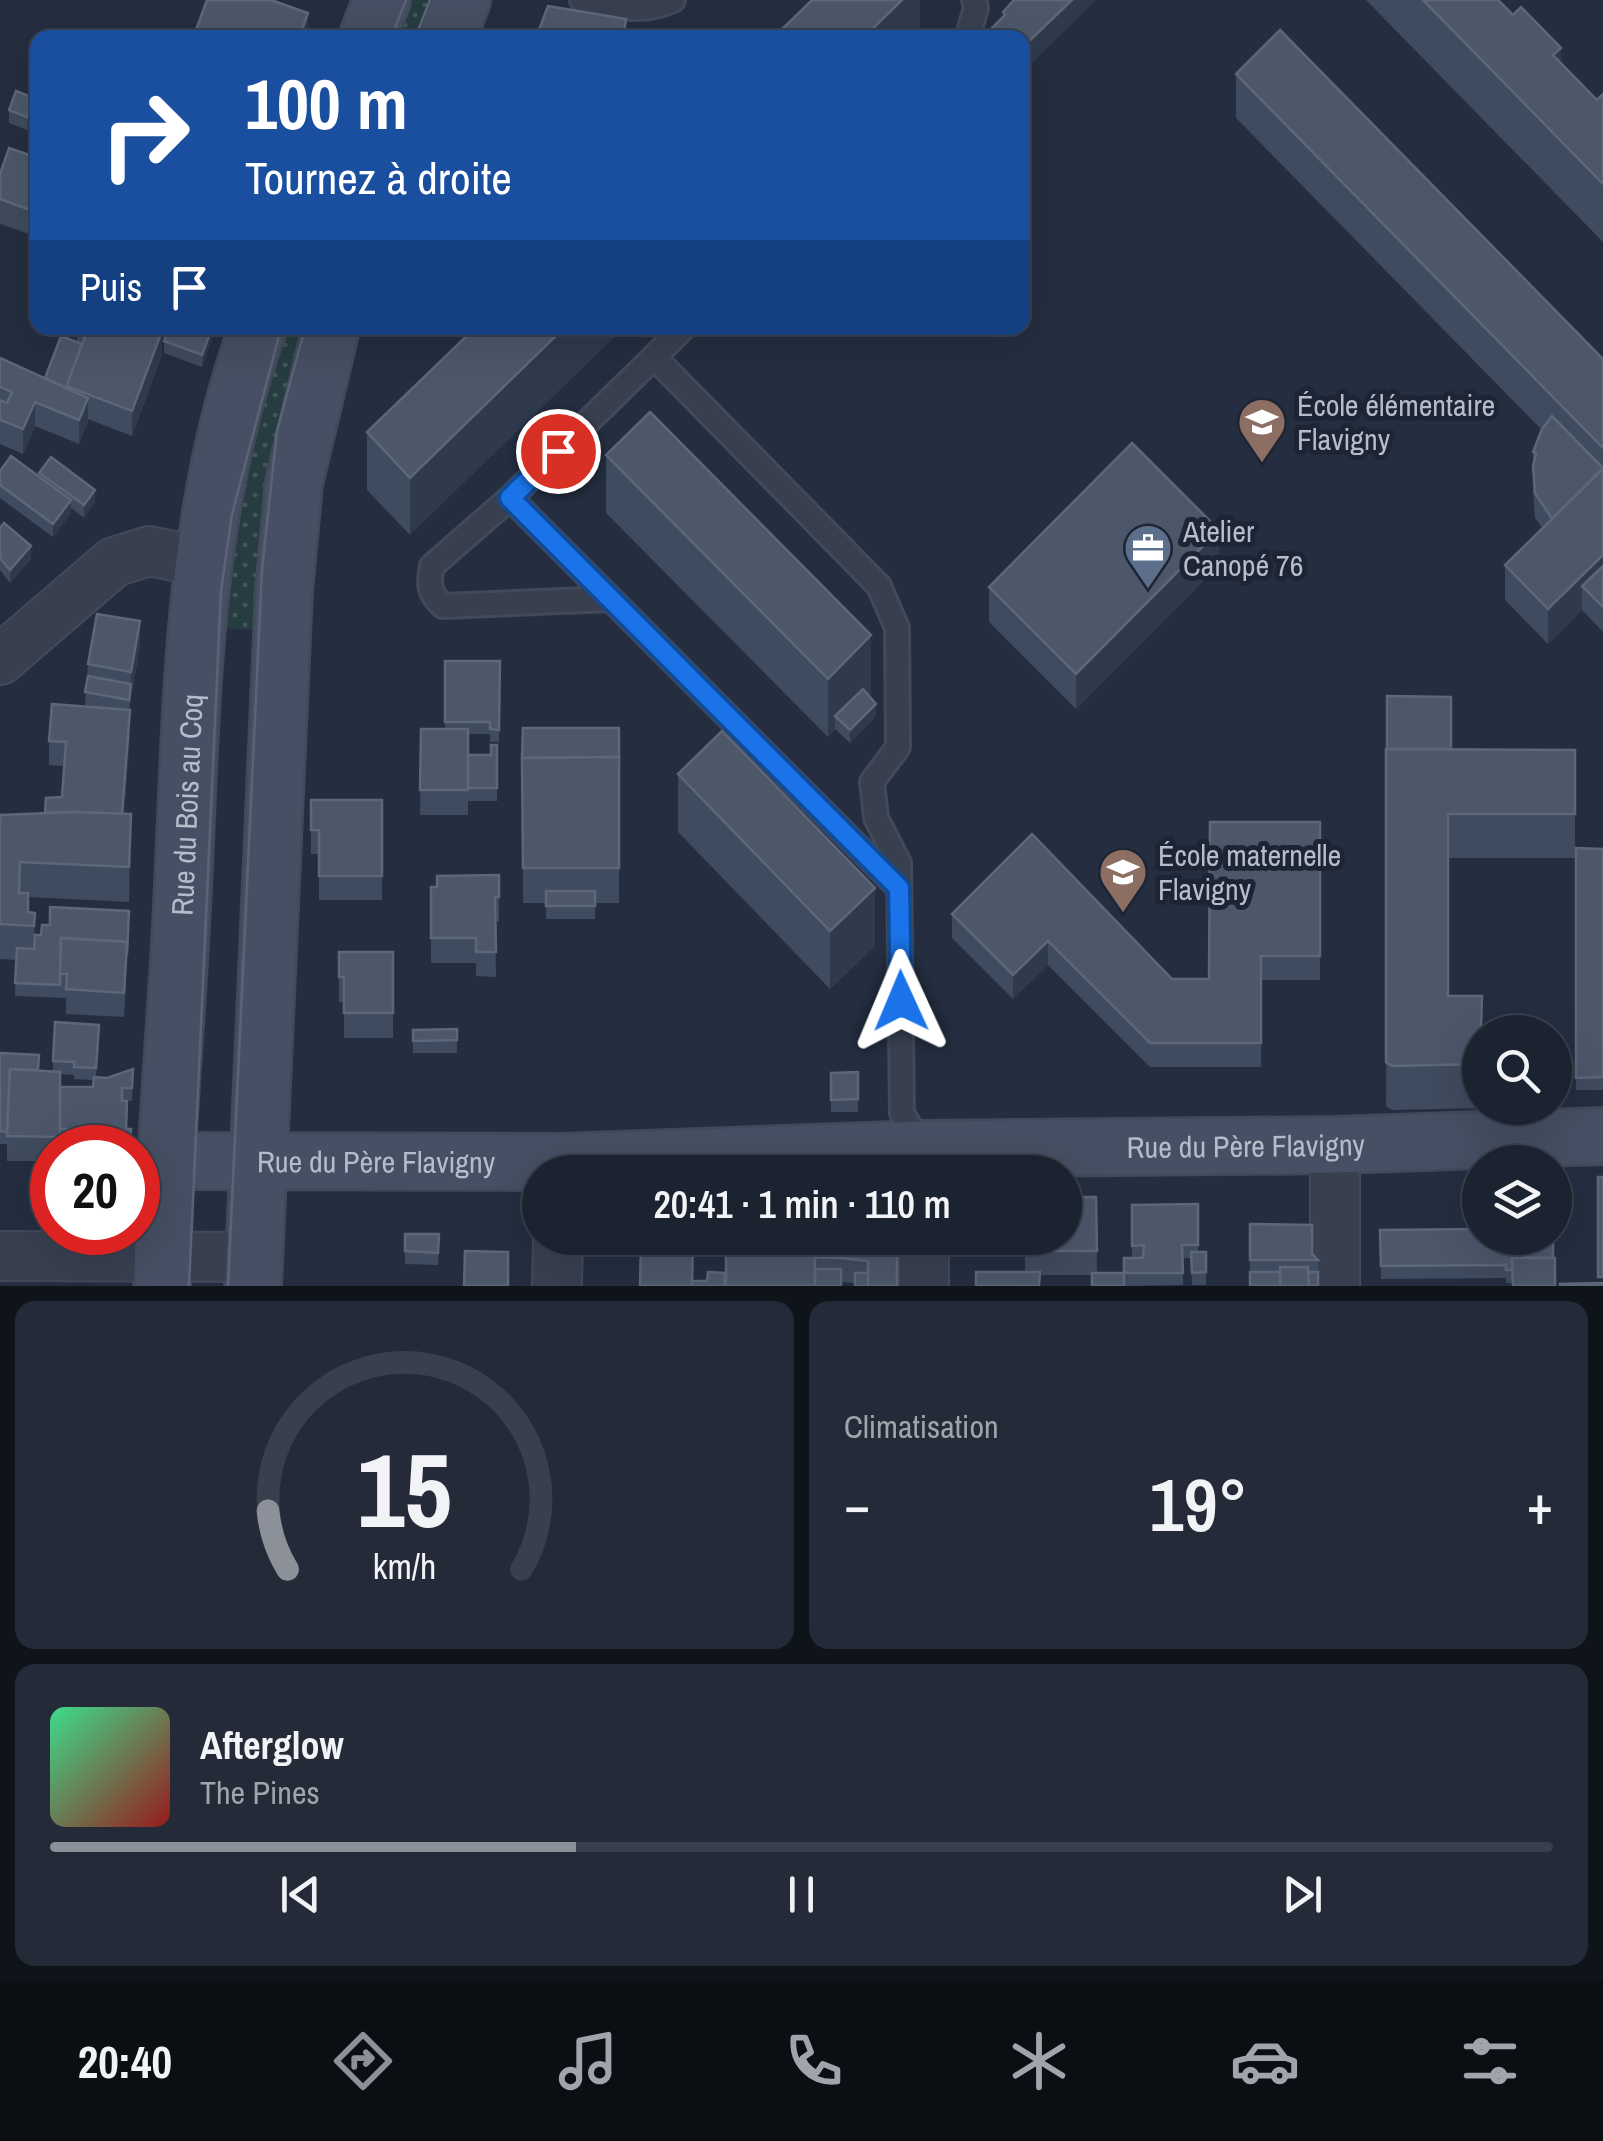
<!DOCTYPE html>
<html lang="fr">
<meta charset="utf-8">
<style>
:root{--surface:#1b2230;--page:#242a38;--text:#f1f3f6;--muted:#a0a4ab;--line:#393f4c;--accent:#8c9099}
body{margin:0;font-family:"Archivo Narrow",sans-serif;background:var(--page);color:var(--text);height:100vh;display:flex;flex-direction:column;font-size:38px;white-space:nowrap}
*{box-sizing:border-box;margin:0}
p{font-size:32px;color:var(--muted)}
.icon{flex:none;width:55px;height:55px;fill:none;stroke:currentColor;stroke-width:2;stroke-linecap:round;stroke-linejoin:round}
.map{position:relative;height:1286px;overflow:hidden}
.panel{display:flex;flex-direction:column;gap:15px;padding:15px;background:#0f131a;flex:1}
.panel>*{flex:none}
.top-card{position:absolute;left:30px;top:30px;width:1000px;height:305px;border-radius:20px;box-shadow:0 10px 40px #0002,0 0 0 2px var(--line);background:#1a4fa0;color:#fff;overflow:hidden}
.fabs{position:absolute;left:1462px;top:1015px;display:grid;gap:20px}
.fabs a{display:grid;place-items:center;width:110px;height:110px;border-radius:50%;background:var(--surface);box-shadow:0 10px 40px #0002,0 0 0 2px var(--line);font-size:50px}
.speed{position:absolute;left:30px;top:1125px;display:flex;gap:20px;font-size:50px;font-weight:700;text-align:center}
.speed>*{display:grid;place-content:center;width:130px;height:130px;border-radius:50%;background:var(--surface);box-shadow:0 10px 40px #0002,0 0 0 2px var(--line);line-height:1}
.speed .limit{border:15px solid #d22;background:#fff;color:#111}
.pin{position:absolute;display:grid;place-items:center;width:85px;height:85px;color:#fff;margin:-42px;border:5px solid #fff;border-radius:50%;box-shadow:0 2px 10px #0007}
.me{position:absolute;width:110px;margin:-55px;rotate:359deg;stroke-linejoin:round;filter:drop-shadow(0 0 8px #0008)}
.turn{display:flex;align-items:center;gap:35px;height:210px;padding:0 50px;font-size:45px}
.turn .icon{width:130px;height:130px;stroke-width:2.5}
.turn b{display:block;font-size:70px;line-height:85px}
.then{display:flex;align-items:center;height:95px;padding:0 50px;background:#0003;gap:20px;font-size:38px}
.big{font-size:75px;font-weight:600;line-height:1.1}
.panel .widget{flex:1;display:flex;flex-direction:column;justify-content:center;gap:15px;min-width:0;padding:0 35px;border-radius:20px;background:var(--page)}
.panel .dial{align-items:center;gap:0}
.dial svg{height:260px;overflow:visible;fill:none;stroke:var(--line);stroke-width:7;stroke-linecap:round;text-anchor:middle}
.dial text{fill:var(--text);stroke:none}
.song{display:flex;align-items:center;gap:30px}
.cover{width:120px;height:120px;border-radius:15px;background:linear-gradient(135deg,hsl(150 70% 55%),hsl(0 70% 35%))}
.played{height:10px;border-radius:5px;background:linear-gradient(90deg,var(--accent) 35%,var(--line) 35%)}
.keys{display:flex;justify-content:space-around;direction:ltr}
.heat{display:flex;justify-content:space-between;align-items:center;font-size:55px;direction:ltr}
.panel .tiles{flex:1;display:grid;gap:15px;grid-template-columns:1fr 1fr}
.widget:last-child{grid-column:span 2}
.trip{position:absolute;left:522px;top:1155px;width:560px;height:100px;border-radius:50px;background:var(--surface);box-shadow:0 10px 40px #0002,0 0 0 2px var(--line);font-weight:600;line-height:100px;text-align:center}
.tab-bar{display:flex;height:160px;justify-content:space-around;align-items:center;background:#0b0e13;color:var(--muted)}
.tab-bar .icon{width:70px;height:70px}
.tab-bar .current{color:var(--accent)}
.tab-bar b{font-size:45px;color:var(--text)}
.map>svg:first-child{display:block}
</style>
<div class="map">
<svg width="1603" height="1286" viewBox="0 0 1603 1286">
<defs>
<pattern id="grass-dots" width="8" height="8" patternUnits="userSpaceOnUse" patternTransform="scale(2.5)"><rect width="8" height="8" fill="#263c41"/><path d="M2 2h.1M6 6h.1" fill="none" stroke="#43565b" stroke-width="1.8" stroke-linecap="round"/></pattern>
</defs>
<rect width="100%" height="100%" fill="#242e40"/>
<g fill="url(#grass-dots)">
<polygon points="394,0 442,0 426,37 378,38"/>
<polygon points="270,328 315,328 272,631 208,627"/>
</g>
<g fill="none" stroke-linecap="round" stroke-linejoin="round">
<g stroke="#424959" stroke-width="28">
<g id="lane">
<path d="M582,0C615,7 642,14 673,0"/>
<polyline points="967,38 976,8 974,0"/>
<polyline points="683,328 654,357 879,586 897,628 898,747 872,782 876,818 899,863 902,1113 921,1146"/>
<polyline points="654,357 510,498 899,888"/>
<path d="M510,498L432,566C428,584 429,593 443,606L610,599"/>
</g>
</g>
<g stroke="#424959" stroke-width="52">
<g id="street">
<polyline points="0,660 114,562 149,551 204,562"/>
<polyline points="1335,1145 1335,1286"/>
<polyline points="924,1238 924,1286"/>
<polyline points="0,1256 256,1257"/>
<polyline points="557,1286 558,1238"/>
</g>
</g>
<g stroke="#424959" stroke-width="60">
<g id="secondary">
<polyline points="367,38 382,0"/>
<polyline points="447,38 462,0"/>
<path id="s1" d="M168,1161L561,1162L923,1149L1335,1145L1603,1136"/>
<path id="s2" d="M162,1286C163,1160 176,1032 182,906C192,712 190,513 258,328"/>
<polyline points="253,1286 284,591 294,483 331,328"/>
</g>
</g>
<use href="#lane" stroke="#384050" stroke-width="22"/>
<use href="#street" stroke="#384050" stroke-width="48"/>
<use href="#secondary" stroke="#464f63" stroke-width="55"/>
<g stroke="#5a6477" stroke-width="2.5">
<polyline points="391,38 406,0"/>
<polyline points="415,38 430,0"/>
<polyline points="189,1286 221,591 232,514 281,328"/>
<polyline points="228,1286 262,570 277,431 305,328"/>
</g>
</g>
<g fill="#3f4b5e" fill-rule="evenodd">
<polygon points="1366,0 1498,0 1597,100 1603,94 1603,242"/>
<polygon points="1236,74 1603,359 1603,632 1582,610 1548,644 1505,600 1505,565 1543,529 1535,518 1533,491 1533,452 1541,429 1236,118"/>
<polygon points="9,110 34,110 27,130 9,123"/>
<polygon points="38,158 38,237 0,224 0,174"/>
<polygon points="169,328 216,328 202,367 164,353 164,341"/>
<polygon points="475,328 410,535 367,490 367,432"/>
<polygon points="77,331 162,355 132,436 88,419 79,444 35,426 23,454 0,444 0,358 45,378 77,342"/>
<polygon points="606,455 871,693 869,696 876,716 850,743 835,729 828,737 606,513"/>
<polygon points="0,471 39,477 39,473 95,502 84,518 71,508 71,513 53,537 0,498"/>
<polygon points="0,528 31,559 10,583 0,570"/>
<polygon points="1219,565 1076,709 989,622 989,587"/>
<polygon points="140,646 129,710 130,735 124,814 131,849 129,902 28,897 28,912 35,913 34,948 129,924 124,1017 66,1014 66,998 15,996 16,960 0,959 0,815 45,813 62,797 64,766 49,765 49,741 101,708 85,705 88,664"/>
<polygon points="445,661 500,661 499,742 490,742 490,734 468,734 468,755 491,755 497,745 497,801 468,801 468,815 420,815 421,729 445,729"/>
<polygon points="1387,696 1451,749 1575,750 1575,858 1448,858 1448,996 1480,1032 1480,1108 1482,1108 1392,1110 1386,1106"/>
<polygon points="523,728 619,728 619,903 595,903 595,919 546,919 546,903 523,903"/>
<polygon points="678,774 875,946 830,989 678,832"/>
<polygon points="382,800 382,900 319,900 319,854 311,854 311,830"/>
<polygon points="1320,822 1320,980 1261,980 1261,1067 1150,1067 1048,965 1013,999 952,938 952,914 1032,834 1172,979 1209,979"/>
<polygon points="1576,848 1603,849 1603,1090 1576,1090"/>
<polygon points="499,875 499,922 495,921 496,977 476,976 476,963 431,963 431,887 437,887"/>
<polygon points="339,952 393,952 393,1038 344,1038 344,1002 339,1002"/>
<polygon points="457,1029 457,1053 413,1053 413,1030"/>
<path d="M99,1037L96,1077L107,1078L133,1069L132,1101L122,1100L104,1142L60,1141V1148H52V1161H7V1144H0V1053L38,1070L53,1071V1061ZM60,1074L74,1075V1079L93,1080V1087H60Z"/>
<polygon points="858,1072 858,1112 831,1112 831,1073"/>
<polygon points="1096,1197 1097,1273 1092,1275 1040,1275 1025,1272 1025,1238"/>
<polygon points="1198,1204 1198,1252 1206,1252 1206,1285 1192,1285 1191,1258 1183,1258 1183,1285 1124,1286 1124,1258 1132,1258 1132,1205"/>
<polygon points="1250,1224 1312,1254 1318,1260 1318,1286 1250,1286"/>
<polygon points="1380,1230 1553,1238 1512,1283 1506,1283 1506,1278 1381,1279"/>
<polygon points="405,1234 439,1234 438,1265 405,1264"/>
<polygon points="690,1238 724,1238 724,1243 693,1243 693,1281 725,1286 640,1286 690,1242"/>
<polygon points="726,1238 897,1238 897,1286 841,1282"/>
</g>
<g fill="#2f3a4d">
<polygon points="902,0 920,0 920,38 863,38"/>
<polygon points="1072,0 1096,0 1022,73 1022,48"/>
<polygon points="308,13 308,26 304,38 299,38"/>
<polygon points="1561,48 1561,105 1553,55"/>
<polygon points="34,98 34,110 27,130 27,117"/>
<polygon points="212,328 216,328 202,367 202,355"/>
<polygon points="564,328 624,328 410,535 410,478"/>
<polygon points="162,331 162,355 132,436 132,411"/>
<polygon points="88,398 88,422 79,444 79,420"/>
<polygon points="35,402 35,426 23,454 23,429"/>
<polygon points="95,490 95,502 84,518 84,505"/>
<polygon points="71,500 71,513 53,537 53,524"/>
<polygon points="1219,530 1219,565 1076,709 1076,674"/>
<polygon points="31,546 31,559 10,583 10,570"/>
<polygon points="1603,555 1603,590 1582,586 1582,610 1548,644 1548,609"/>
<polygon points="140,621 140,646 131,696 131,672"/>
<polygon points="871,635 871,693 842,723 835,716 835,729 828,737 828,679"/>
<polygon points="876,704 876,716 850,743 850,730"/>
<polygon points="130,710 130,735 121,848 121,824"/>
<polygon points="131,814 131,849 129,902 129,867"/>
<polygon points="875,888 875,946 830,989 830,931"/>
<polygon points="1048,941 1048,965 1013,999 1013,975"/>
</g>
<g fill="#4c576a" stroke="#5c6779" stroke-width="2.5">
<polygon points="207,0 271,0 308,13 299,38 193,38"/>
<polygon points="812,0 902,0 863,38 773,38"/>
<polygon points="1014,0 1072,0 1022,48 1022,38 982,38 1005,15 1003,12"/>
<polygon points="1423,0 1498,0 1513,15 1521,7 1561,48 1553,55 1597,100 1603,94 1603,184"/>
<polygon points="548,6 626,19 623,38 536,38"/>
<polygon points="1280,30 1603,359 1603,448 1236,74"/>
<polygon points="16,91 34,98 27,117 9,110"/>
<polygon points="9,148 38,158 38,213 0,199 0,174"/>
<polygon points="78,328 154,328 162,331 132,411 66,386 86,334 77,331"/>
<polygon points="169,328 212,328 202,355 164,341"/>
<polygon points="475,328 564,328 410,478 367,432"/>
<polygon points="61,336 82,344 66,388 45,378"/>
<polygon points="0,358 88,398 79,420 35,402 23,429 0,420 0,400 7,403 12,392 0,387"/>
<polygon points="650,412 871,635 828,679 606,455"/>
<polygon points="1552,416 1603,468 1552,519 1535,493 1533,466 1536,453 1533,452 1542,429"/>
<polygon points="1132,443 1219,530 1076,674 989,587"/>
<polygon points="11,456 71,500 53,524 0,485 0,471"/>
<polygon points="51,457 95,490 84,505 39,473"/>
<polygon points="1603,469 1603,555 1548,609 1505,565"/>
<polygon points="4,523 31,546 10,570 0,558 0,528"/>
<polygon points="1603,566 1603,607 1582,586"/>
<polygon points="97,614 140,621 131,672 88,664"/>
<polygon points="445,661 500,661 499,730 490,729 490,722 445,722"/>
<polygon points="88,676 131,684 129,700 85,692"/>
<polygon points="863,689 876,704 850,730 835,716"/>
<polygon points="1387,696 1451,697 1451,749 1387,749"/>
<polygon points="52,704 130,710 122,814 74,812 45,813 46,798 62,797 66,742 49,741"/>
<polygon points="523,728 619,728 619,765 619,757 522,758"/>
<polygon points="421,729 468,729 468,790 420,790"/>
<polygon points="722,731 875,888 830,931 678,774"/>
<polygon points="491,745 497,745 497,788 468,788 468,755 491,755"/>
<polygon points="1386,749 1575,750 1575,814 1448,814 1448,996 1482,996 1480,1064 1392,1066 1386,1062"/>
<polygon points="619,757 619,868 523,868 522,758"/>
<polygon points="311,800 382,800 382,876 319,876 319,830 311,830"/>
<polygon points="74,812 131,814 129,867 20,862 19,893 28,893 28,912 35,913 34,926 0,924 0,815"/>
<polygon points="1210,822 1320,822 1320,956 1261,956 1261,1043 1150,1043 1048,941 1013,975 952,914 1032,834 1172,979 1209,979"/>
<polygon points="1576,848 1603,849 1603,1077 1576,1078"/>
<polygon points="499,875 499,897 495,897 496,952 476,952 476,938 431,938 431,887 437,887 437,876"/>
<rect x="546" y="891" width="49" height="15"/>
<polygon points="50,907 129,911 127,954 127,942 61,938 60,985 15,983 17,948 34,949 35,935 41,935 42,925 50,925"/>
<polygon points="61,938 127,942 124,993 66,989 67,974 60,974"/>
<polygon points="339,952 393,952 393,1013 344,1013 344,977 339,977"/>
<polygon points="55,1022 99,1025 96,1068 74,1067 74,1062 53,1061"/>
<polygon points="457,1029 457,1040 413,1041 413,1030"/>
<polygon points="0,1053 39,1055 38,1070 10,1069 7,1132 0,1131"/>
<polygon points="10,1069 60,1072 60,1137 7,1136"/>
<polygon points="133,1069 132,1088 122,1088 122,1101 127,1101 126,1129 131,1129 130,1148 104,1148 104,1130 60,1129 60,1087 93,1087 94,1077 107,1078"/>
<polygon points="858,1072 858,1099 831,1100 831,1073"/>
<rect x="1598" y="1177" width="5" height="100"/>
<polygon points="1065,1197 1096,1197 1097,1251 1025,1251 1025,1238 1065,1238"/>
<polygon points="1198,1204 1198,1245 1182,1245 1183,1273 1124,1273 1124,1258 1143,1258 1144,1245 1132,1246 1132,1205"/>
<polygon points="1250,1224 1312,1225 1312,1254 1318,1260 1250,1260"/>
<polygon points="1480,1229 1480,1238 1553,1238 1553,1258 1512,1258 1512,1270 1506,1270 1506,1265 1381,1266 1380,1230"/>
<polygon points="405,1234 439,1234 438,1253 405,1251"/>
<polygon points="726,1238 897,1238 897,1286 868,1286 868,1261 841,1258 815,1257 815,1286 726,1286"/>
<polygon points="641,1241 693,1242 692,1286 640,1286"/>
<polygon points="465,1251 508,1252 508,1286 464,1286"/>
<polygon points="1191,1252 1206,1252 1206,1272 1192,1273"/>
<polygon points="1512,1258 1555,1258 1555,1286 1513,1286"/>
<polygon points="1280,1267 1308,1267 1309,1286 1280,1286"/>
<rect x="815" y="1269" width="26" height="17"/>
<polygon points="708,1272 725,1273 724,1286 692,1286 692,1281 707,1281"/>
<polygon points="976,1272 1040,1272 1039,1286 976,1286"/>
<rect x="1250" y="1272" width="30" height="14"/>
<polygon points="1308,1272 1318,1272 1318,1286 1309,1286"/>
<rect x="855" y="1273" width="13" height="13"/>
<rect x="1092" y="1273" width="32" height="13"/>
<polygon points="1603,1283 1603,1286 1560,1286 1560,1284"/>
</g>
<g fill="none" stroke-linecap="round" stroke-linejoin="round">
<g stroke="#114b97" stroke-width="25">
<polyline id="route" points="558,451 510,498 899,888 901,1001"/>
</g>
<use href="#route" stroke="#1a73e8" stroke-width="18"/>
</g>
<defs>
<g id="school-pin" transform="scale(2.5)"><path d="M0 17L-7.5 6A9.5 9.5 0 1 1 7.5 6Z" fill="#8d6e63" stroke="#1d2535"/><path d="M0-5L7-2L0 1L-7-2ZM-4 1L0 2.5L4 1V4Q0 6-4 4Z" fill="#fff"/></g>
<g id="office-pin" transform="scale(2.5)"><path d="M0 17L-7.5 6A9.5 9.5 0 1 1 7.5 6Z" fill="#5c6f8a" stroke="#1d2535"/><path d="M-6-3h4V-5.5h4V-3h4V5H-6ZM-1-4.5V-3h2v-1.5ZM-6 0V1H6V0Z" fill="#fff"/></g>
</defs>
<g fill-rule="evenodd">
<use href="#school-pin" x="1262" y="422"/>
<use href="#office-pin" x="1148" y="548"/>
<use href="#school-pin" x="1123" y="872"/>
</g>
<g text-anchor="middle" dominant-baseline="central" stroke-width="10" stroke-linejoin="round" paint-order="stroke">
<g font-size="30" fill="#b5bcca" stroke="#1d2535" text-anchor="start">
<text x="1297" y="405">École élémentaire<tspan x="1297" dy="34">Flavigny</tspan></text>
<text x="1183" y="531">Atelier<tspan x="1183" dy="34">Canopé 76</tspan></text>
<text x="1158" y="855">École maternelle<tspan x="1158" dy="34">Flavigny</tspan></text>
</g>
<g font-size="30" fill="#b5bcca" stroke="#1d2535">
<text stroke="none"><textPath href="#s2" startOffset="482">Rue du Bois au Coq</textPath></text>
<text stroke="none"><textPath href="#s1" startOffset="1078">Rue du Père Flavigny</textPath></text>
<text stroke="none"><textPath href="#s1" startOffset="208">Rue du Père Flavigny</textPath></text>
</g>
</g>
</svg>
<div class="fabs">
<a><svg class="icon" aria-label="search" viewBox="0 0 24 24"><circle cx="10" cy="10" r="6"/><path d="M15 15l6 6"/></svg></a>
<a><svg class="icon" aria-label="layers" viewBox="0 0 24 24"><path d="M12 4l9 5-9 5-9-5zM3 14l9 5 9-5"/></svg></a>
</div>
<div class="speed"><div class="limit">20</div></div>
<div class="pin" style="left:558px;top:451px;background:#d93025"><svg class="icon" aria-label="arrive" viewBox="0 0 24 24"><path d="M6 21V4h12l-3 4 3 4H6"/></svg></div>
<svg class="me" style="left:901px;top:1001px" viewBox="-20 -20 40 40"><path d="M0-17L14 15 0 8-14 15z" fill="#1a73e8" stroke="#fff" stroke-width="4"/></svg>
<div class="trip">20:41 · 1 min · 110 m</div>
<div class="top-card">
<div class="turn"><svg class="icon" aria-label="right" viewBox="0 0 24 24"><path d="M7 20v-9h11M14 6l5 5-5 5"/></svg><div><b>100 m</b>Tournez à droite</div></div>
<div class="then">Puis<svg class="icon" aria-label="arrive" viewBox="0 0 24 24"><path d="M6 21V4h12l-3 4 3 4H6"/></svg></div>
</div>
</div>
<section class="panel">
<div class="tiles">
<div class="widget dial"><svg viewBox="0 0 100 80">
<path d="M14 69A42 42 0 1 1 86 69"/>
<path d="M14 69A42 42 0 0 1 8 51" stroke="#8c9099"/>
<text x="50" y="56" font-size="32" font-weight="700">15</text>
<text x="50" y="72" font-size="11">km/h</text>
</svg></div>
<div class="widget"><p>Climatisation</p>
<div class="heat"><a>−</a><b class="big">19°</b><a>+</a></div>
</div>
<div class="widget">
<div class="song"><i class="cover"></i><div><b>Afterglow</b><p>The Pines</p></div></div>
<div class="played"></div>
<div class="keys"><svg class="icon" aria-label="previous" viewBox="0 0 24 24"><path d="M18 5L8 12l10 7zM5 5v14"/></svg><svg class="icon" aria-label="pause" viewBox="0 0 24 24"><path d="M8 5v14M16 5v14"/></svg><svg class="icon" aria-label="next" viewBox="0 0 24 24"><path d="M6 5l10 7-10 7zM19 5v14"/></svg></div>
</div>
</div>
</section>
<nav class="tab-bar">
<b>20:40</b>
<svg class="icon current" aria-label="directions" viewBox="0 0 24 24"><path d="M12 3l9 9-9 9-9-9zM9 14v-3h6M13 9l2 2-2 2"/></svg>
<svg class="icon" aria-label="music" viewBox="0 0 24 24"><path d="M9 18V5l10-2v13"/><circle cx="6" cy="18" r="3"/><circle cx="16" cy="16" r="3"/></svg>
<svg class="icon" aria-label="phone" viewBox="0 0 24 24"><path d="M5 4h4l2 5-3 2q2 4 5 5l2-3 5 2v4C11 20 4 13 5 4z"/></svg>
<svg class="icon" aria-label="climate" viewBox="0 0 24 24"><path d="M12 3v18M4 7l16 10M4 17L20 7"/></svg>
<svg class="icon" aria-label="car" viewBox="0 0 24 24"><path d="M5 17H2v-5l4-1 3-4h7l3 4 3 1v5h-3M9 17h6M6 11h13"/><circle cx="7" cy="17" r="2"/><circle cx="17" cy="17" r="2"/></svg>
<svg class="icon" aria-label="filters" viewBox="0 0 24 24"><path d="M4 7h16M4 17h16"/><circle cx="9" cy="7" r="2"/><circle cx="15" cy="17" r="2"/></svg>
</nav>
